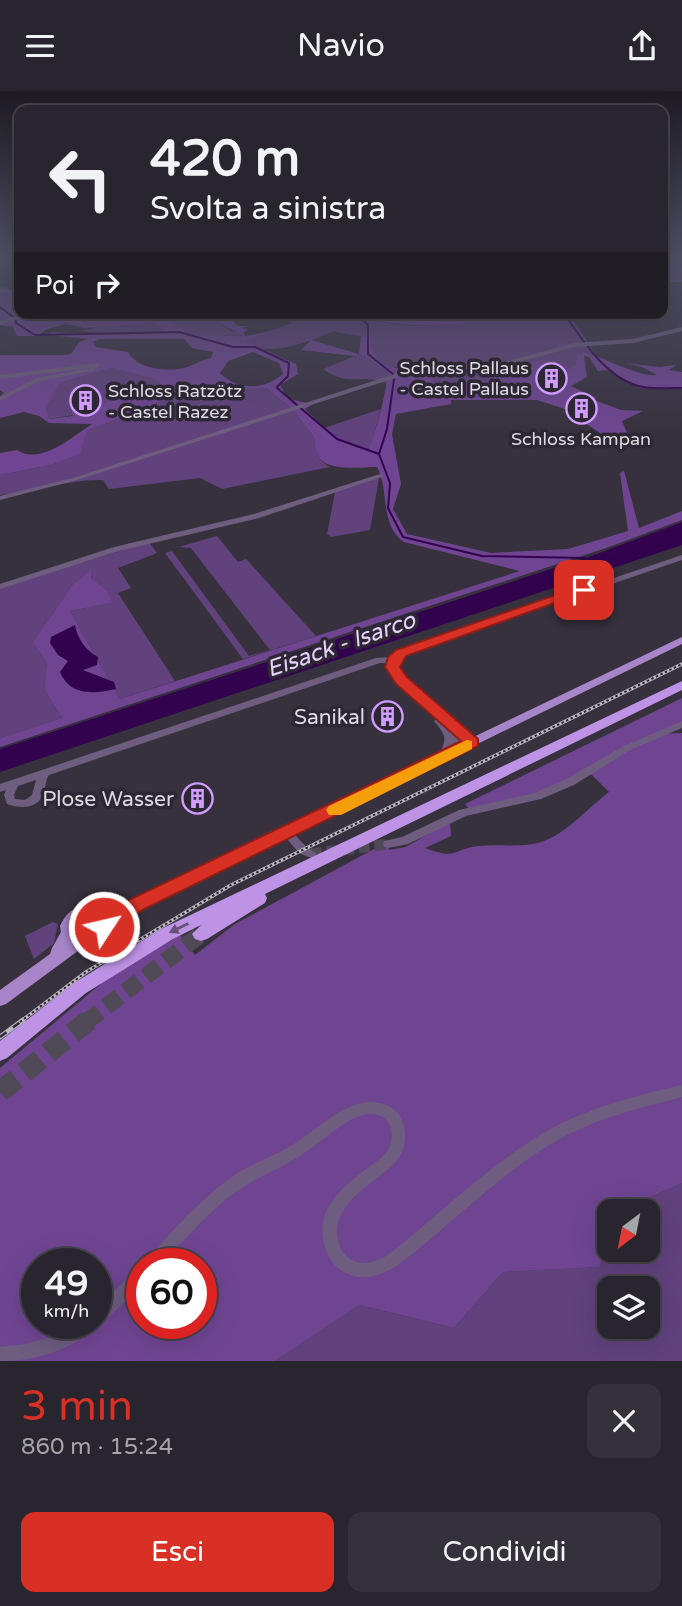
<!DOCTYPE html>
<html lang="it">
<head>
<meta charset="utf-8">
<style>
  body { margin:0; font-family:"Varela Round",sans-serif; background:#35313a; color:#f1f3f6; height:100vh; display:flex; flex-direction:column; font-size:26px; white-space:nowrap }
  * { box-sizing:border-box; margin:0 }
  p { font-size:23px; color:#a5a5aa }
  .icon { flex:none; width:38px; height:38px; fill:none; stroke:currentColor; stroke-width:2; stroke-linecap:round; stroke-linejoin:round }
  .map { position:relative; height:1270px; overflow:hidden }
  .drawer { display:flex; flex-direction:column; background:#29252e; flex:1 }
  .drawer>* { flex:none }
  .guide { position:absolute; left:14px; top:14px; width:654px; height:214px; border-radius:14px; box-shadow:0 7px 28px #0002,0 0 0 2px #45424a; background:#29252e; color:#f1f3f6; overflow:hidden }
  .needle { width:46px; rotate:212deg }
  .fabs { position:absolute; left:597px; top:1108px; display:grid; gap:14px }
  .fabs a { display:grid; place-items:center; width:63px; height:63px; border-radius:14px; background:#29252e; box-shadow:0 7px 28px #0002,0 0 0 2px #45424a; font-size:35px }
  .speed { position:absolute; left:21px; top:1157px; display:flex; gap:14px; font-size:35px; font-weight:700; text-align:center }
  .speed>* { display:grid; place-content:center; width:91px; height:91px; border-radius:50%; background:#29252e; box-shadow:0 7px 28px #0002,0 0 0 2px #45424a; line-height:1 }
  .speed small { font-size:18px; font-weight:400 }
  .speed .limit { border:10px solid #d22; background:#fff; color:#111 }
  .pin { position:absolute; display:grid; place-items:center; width:60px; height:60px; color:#fff; margin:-30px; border-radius:14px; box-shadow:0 4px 10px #0006 }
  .me { position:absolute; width:77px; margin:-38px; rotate:55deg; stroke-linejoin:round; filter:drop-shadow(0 0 5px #0008) }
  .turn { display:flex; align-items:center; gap:24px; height:147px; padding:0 21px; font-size:32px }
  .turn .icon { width:91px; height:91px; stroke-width:2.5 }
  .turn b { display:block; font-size:49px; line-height:60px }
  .then { display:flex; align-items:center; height:66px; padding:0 21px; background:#0003; gap:14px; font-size:26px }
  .round { display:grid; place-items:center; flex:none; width:74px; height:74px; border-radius:14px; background:#35313a }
  .headline { display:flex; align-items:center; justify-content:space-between; height:119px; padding:0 21px }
  h1 { font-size:42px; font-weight:600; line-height:52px; color:#d93025 }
  .button { display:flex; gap:14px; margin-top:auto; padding:14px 21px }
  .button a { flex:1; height:80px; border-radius:14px; background:#d93025; color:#fff; font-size:28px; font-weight:600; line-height:80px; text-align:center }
  .button a+a { background:#35313a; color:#f1f3f6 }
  header { display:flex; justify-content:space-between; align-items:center; height:91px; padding:0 21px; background:#29252e; font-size:32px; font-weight:600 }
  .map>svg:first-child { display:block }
  .green { fill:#61427c; fill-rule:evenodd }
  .forest { fill:#6f4592; fill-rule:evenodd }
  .water { fill:#33024f }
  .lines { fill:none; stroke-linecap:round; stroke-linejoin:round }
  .stream { stroke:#33024f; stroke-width:2 }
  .minor-tunnel { stroke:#504a57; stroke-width:11; stroke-dasharray:11 5; stroke-linecap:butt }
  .highway-tunnel-far1 { stroke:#504a57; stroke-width:17; stroke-dasharray:17 8; stroke-linecap:butt }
  .highway-tunnel { stroke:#504a57; stroke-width:21; stroke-dasharray:21 10; stroke-linecap:butt }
  .minor { fill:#6e5d7f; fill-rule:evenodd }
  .major { fill:#a884c9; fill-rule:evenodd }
  .highway { fill:#be93e6; fill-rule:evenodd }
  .rail-far1-casing { stroke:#bbb7c0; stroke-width:3.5 }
  .rail-casing { stroke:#bbb7c0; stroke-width:5 }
  .rail-far1 { stroke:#2d2734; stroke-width:2; stroke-dasharray:2.5; stroke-linecap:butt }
  .rail { stroke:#2d2734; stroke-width:2.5; stroke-dasharray:8; stroke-linecap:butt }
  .oneway { fill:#67527b }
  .route { fill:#d93025; stroke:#8d1f18; stroke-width:2 }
  .slow { fill:#f59e0b }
  .labels { text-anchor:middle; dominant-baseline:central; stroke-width:7; stroke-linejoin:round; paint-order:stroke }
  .far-poi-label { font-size:18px; fill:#dedae2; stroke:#2d2734; text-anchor:end }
  .poi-label { font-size:21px; fill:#dedae2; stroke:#2d2734; text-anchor:end }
  .water-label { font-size:23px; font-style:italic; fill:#e8d2fd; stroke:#2d2734 }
</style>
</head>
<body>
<header><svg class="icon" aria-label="menu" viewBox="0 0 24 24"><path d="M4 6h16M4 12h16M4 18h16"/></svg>Navio<svg class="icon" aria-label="share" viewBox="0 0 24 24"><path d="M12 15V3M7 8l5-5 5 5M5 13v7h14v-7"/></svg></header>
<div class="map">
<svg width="682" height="1270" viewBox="0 0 682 1270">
  <rect width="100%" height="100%" fill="#37313e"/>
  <!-- green -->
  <path class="green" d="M249,222H360C398,250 517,222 560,222L562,226L572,227L596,264L584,261L576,276L566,278L545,268L513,274L499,280L492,288L465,293L433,294C412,267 373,289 371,246C358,245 346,244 334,240C312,249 265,270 244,249L293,232L285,228L246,223Z
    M168,229L215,230L232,240H239L245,245L190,244Z
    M154,232L166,240L124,244L78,240L117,233Z
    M360,263L388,281L387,292C360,282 350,297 323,278Z
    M112,277L153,288L166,296L73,320V324L49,328L46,317L60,292Z
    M266,297L293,319L315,348C314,362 318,369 330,376L222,398L200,387L109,398L103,389C67,388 36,401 0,404V384L51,374L79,363L87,340L163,310L207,300Z
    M381,318L370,358L352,355L324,337Z
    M379,387L370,439L331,446L327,443L335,401Z
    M217,445L238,471L246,468L316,545L243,568L165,462L172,460L249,565L270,559L191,457L179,456Z
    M149,451L157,462L118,477L131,497L118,502L175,590L120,608L70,520L111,512L105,498L68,513L66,525L75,534L57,541L50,532L66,509L92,489L90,480L73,493L33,551L47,572L44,598L62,627L0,647V497Z
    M53,831L58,833L54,852L34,868L25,845Z
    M682,1092V1270H275L359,1214L454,1237L503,1181L600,1176L609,1148V1158H648V1120H619ZM609,1197H648V1236H609Z"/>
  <!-- forest -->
  <path class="forest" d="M663,165H682V191H663Z
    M0,196L9,197L6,201L19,204V222H249L232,229L238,235H247L242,237L248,239L244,241L245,245L272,240L245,250L296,273L298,283L280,294L288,308L313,313L305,318C324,337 343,354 369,358C378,333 385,307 388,281L360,263L355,265L301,259L311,249L359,263L361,245L371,246C373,284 407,274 433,287V294L465,293L492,288L499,280L513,274L545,268L567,278L576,275L577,265L584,261C603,266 641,287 657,284L642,276L624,272L659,276L676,274L669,279L682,281V298L640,297L608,279L598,280L589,266L584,265L587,286L571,295L596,307L594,309L621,319L643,320L622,330L627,342L636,346H603C593,333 577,332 571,320L537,309H451V313L396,323L392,343L401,393L393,418L407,443L491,462L568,458L628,440L620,382L624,380L639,437L682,420V429L606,457L0,656V647L62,627L44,598L47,572L33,551L73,493L91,479V487L107,500L112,512L70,520L120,608L520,480L404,451C379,434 390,399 377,376C353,376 311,384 315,348L293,319L266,297L207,300L163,310L87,340L80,363L51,374L0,384V362L17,359C40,375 73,345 92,333L49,332L39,325L24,321L0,327V305L4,302L0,299V264H67L72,262L79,251L88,248L48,244L50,241L124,244L165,240L154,232L84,237L66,233L47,238L38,245H17L13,236L0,234ZM169,229L215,230L244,245L190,244ZM99,248H184L192,257L213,261L211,267C201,269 194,274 184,277C166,281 137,278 128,261L96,256L93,251ZM253,261L279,272L283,283C263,300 237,299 220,282L228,270ZM112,277L153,288L165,296L72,320L73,325L49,328L46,317L60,292Z
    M360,222H532L533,225C495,230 390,244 360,222Z
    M682,607V633L660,643L682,642V1092L619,1120H609V1148L600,1176L503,1181L454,1237L359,1214L275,1270H0V977L108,887L180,844L195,864L235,833L387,751L389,759L406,756L450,730L451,745L425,757C457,769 451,759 478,755C496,753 515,756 533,753C563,748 586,718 609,701L589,681L537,705L471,720L465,713ZM37,1172H96V1232H37ZM142,1172H201V1232H142Z"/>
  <!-- water -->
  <path class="water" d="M682,431V454L0,681V658L594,464Z
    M75,534C77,547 86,560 98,566L97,574L83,579L114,591L116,598C94,603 70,605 60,581L68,570L58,564L50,552L51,546Z"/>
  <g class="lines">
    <!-- stream -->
    <path class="stream" d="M0,216L15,227L16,232L35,244L179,241L233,256H255L289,272L288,285L277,296
      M356,222L368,234V263L393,283
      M564,222C582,249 608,290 643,296C655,298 670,297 682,297
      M394,288L387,338L379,363L390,392L388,417L403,446L482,465L585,467
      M277,297L337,348L379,363"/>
    <!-- minor-tunnel -->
    <path class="minor-tunnel" d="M311,763L388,753"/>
    <!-- highway-tunnel-far1 -->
    <path class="highway-tunnel-far1" d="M86,931L201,843"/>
    <!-- highway-tunnel -->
    <path class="highway-tunnel" d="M0,1001L89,929"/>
    <!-- minor -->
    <path class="minor" d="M0,197L19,201V203L0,201Z
      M27,222H35L0,234V230Z
      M682,236V240L633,252L574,256L512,273L408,283L77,389L0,409V405L73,387L407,279L512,269L574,252L633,248Z
      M97,272L100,274L93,280L40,290L0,310V306L36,287L90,277L0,288V284Z
      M380,383L384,385L382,386L259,427L119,460L0,498V493L114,456L254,423Z
      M682,464V469L404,564L397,570V576L428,611L477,652L475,654L470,655L468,657C462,659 459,655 455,651L447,668H439L438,666C447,648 447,645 434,630L436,628L422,615L389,578L388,572H380L49,684C45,690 46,695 44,702C38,718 21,718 7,713L4,704L6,699L0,701V693L376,567L391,566L398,560ZM36,689L32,704L25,709L15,708L14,704L18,695Z
      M682,630V637L630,659L574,694L541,708L466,725L408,753L388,757L384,756L383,753L384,750L402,746L459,719L535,702L566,688L624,655Z
      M287,738C296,742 300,751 308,757C311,759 314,760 316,763L315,766L311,767L299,762L282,742L283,739Z
      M682,994V1006C644,1016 605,1025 569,1043C505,1076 455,1131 398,1174C383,1183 366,1191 348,1183C336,1178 329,1168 325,1156C313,1120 342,1097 367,1077C374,1072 382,1067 387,1060C393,1052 394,1038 387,1030C382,1024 375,1022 368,1023C345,1026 320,1053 300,1065C277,1079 252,1088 230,1105C205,1125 184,1150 162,1172H144L147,1167C175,1138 202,1106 236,1083C255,1071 278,1064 297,1051C322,1035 354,1001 386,1014C393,1017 398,1021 401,1028C408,1041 406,1056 398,1068C395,1073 388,1078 383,1082C361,1100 328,1121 339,1153C341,1161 349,1169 357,1171C368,1174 379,1169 388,1164C440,1123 488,1075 545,1041C587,1017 635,1005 682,994Z
      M142,1175V1194C97,1238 68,1270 0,1270V1256L25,1253L48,1247L64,1241L78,1232H96V1217L137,1178Z"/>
    <!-- major -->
    <path class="major" d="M682,546V553L142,817L116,834L103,848L86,854L6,913L0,915V899L50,863L52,857L61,841L60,835C72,811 81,817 104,816C112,816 119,812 127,812ZM82,827L104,828L93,839L75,845L76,842L74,835Z"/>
    <!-- highway -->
    <path class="highway" d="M682,590V599L265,803L267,807L265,812L207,848L201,850L195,848L192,843L201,834L173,848L86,902L7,967L0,970V950L74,892L161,838Z"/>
    <defs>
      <path id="rail-far1" d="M20,931L86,881L231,794L682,573"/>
      <path id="rail" d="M0,946L23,929"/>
    </defs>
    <!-- rail-far1 casing -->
    <use href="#rail-far1" class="rail-far1-casing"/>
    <!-- rail casing -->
    <use href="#rail" class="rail-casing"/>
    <!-- rail-far1 -->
    <use href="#rail-far1" class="rail-far1"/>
    <!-- rail -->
    <use href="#rail" class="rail"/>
  </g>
  <!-- one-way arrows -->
  <defs><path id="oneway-solid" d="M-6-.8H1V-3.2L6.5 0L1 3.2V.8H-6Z" transform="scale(1.75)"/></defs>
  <use class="oneway" href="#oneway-solid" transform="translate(179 837) rotate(154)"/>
  <!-- sky -->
  <linearGradient id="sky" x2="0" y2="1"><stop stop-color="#1e1b22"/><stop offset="0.48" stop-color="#4d4e63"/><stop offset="1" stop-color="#4d4e63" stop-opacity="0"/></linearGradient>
  <rect width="682" height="343" fill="url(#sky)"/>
  <!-- route -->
  <path class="route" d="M579,496L591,499L406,565L400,576L407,586L478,648V655L144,818L111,841H97L95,836L97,830L131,808L461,650L396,593L385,576L388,566L396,559Z"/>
  <!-- slow -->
  <path class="slow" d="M467,649L472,650V658L341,724H329L326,719L329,715Z"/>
  <!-- icons -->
  <defs>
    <symbol id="building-ring" viewBox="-11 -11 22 22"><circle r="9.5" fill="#2d2734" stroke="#d09dfe" stroke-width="1.5"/><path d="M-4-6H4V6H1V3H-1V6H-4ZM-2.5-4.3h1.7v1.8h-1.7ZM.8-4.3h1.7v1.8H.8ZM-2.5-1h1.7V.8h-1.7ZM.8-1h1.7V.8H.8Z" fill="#d09dfe"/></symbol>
  </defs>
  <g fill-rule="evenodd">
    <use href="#building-ring" x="534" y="270" width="35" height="35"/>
    <use href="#building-ring" x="68" y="292" width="35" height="35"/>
    <use href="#building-ring" x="564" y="300" width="35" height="35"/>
    <use href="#building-ring" x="370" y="608" width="35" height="35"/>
    <use href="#building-ring" x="180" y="690" width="35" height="35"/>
  </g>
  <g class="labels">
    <!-- far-poi labels -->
    <g class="far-poi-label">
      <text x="529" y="277">Schloss Pallaus<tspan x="529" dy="21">- Castel Pallaus</tspan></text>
      <text x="108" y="300" text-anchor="start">Schloss Ratzötz<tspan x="108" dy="21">- Castel Razez</tspan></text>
      <text x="581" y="348" text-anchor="middle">Schloss Kampan</text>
    </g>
    <!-- poi labels -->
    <g class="poi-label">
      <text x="365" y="626">Sanikal</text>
      <text x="174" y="708">Plose Wasser</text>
    </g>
    <!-- water labels -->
    <g class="water-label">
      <text transform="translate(341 554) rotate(-19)">Eisack - Isarco</text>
    </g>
  </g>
</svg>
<div class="fabs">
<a><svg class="needle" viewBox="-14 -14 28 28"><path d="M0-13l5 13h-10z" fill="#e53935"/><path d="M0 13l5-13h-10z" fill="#a5a5aa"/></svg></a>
<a><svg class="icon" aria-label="layers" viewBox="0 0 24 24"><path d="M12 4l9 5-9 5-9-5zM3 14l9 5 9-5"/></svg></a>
</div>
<div class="speed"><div>49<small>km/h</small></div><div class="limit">60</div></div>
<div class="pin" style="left:584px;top:499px;background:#d93025"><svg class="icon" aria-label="arrive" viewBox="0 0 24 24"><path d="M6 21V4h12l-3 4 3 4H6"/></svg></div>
<svg class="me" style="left:104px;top:836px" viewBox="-20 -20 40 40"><circle r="17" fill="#d93025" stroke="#fff" stroke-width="3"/><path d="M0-11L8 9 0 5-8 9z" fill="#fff"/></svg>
<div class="guide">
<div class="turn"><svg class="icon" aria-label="left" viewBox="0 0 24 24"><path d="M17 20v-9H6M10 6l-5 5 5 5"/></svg><div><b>420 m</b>Svolta a sinistra</div></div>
<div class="then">Poi<svg class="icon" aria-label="right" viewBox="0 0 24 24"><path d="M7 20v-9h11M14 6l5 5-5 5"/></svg></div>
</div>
</div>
<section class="drawer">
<div class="headline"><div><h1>3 min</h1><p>860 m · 15:24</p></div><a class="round"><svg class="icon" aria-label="close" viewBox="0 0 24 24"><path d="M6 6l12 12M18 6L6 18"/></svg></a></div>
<div class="button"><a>Esci</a><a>Condividi</a></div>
</section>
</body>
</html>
